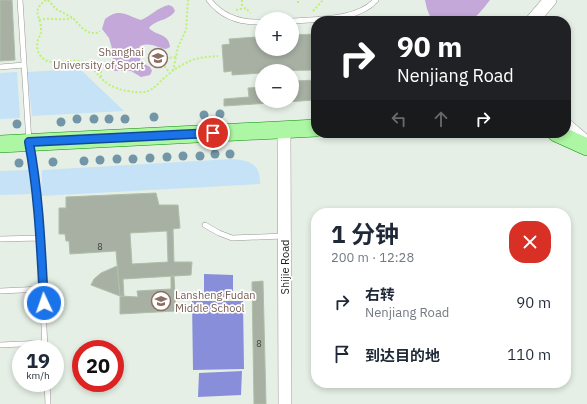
<!DOCTYPE html>
<html lang="zh">
<head>
<meta charset="utf-8">
<style>
  body { margin:0; font-family:"IBM Plex Sans","Noto Sans SC",sans-serif; background:#f6f6f7; color:#1f2937; height:100vh; display:flex; flex-direction:column; font-size:15px; white-space:nowrap }
  * { box-sizing:border-box; margin:0 }
  p { font-size:13px; color:#747a83 }
  .icon { flex:none; width:22px; height:22px; fill:none; stroke:currentColor; stroke-width:2; stroke-linecap:round; stroke-linejoin:round }
  .map { position:relative; flex:1; overflow:hidden }
  .drawer { position:absolute; left:311px; top:208px; width:260px; height:180px; display:flex; flex-direction:column; background:#fff; border-radius:16px; box-shadow:0 2px 6px #0003 }
  .drawer>* { flex:none }
  .hud { position:absolute; left:311px; top:16px; width:260px; height:122px; border-radius:16px; box-shadow:0 2px 6px #0003; background:#202124; color:#fff; overflow:hidden }
  .fabs { position:absolute; left:255px; top:12px; display:grid; gap:8px }
  .fabs a { display:grid; place-items:center; width:44px; height:44px; border-radius:50%; background:#fff; box-shadow:0 2px 6px #0003; font-size:20px }
  .speed { position:absolute; left:12px; top:340px; display:flex; gap:8px; font-size:20px; font-weight:700; text-align:center }
  .speed>* { display:grid; place-content:center; width:52px; height:52px; border-radius:50%; background:#fff; box-shadow:0 2px 6px #0003; line-height:1 }
  .speed small { font-size:10px; font-weight:400 }
  .speed .limit { border:6px solid #d22; background:#fff; color:#111 }
  .pin { position:absolute; display:grid; place-items:center; width:34px; height:34px; color:#fff; margin:-17px; border:2px solid #fff; border-radius:50%; box-shadow:0 1px 4px #0007 }
  .me { position:absolute; width:44px; margin:-22px; rotate:357deg; stroke-linejoin:round; filter:drop-shadow(0 0 3px #0008) }
  .turn { display:flex; align-items:center; gap:14px; height:84px; padding:0 20px; font-size:18px }
  .turn .icon { width:52px; height:52px; stroke-width:2.5 }
  .turn b { display:block; font-size:28px; line-height:34px }
  .lanes { display:flex; align-items:center; height:38px; padding:0 20px; background:#0003; justify-content:center; gap:20px; direction:ltr }
  .lanes .off { opacity:.35 }
  .round { display:grid; place-items:center; flex:none; width:42px; height:42px; border-radius:16px; background:#f6f6f7 }
  .summary { display:flex; align-items:center; justify-content:space-between; height:68px; padding:0 20px }
  h1 { font-size:24px; font-weight:700; line-height:30px }
  ul { padding:0; list-style:none }
  li { display:flex; align-items:center; gap:12px; height:52px; padding:0 20px }
  li div { flex:1 }
  li b { display:block; font-size:15px }
  li em { font-style:normal }
  .map>svg:first-child { display:block }
  .park { fill:#c5e2f6 }
  .pitch { fill:#888ed9 }
  .water { fill:#c3a8d9 }
  .building { fill:#a8b0a4; stroke:#aebfa8; fill-rule:evenodd }
  .lines { fill:none; stroke-linecap:round; stroke-linejoin:round }
  .service-casing { stroke:#989898; stroke-width:6 }
  .tertiary-casing { stroke:#989898; stroke-width:14 }
  .primary-casing { stroke:#0c8f0a; stroke-width:18 }
  .path { stroke:#bdf174; stroke-width:2; stroke-dasharray:2 2; stroke-linecap:butt }
  .service { stroke:#fff; stroke-width:5 }
  .tertiary { stroke:#fff; stroke-width:13 }
  .primary { stroke:#adf6a3; stroke-width:17 }
  .tree { fill:#7296a8 }
  .route-casing { stroke:#114b97; stroke-width:10 }
  .route { stroke:#1a73e8; stroke-width:7 }
  .labels { text-anchor:middle; dominant-baseline:central; stroke-width:3.5; stroke-linejoin:round; paint-order:stroke }
  .number-label { font-size:9px; fill:#404240 }
  .education-label { font-size:11px; fill:#785e54; stroke:#fff; text-anchor:end }
  .street-label { font-size:11px; fill:#1e1e1e; stroke:#fff }
</style>
</head>
<body>
<div class="map">
<svg width="587" height="404" viewBox="0 0 587 404">
  <rect width="100%" height="100%" fill="#e5efe5"/>
  <!-- park -->
  <path class="park" d="M80,69L124,111L32,116L27,72Z
    M17,72L20,118L0,119V73Z
    M233,159C251,161 260,164 260,184L41,196L42,170Z
    M29,170L31,194L0,195V171Z"/>
  <!-- pitch -->
  <path class="pitch" d="M204,274L233,275V297H204Z
    M192,301H243L244,369L193,370Z
    M242,371L241,395L198,397L199,373Z"/>
  <!-- water -->
  <path class="water" d="M425,0H490C485,6 477,18 469,20C463,22 456,18 450,21H432L427,9Z
    M169,5L173,7L175,11C169,21 156,19 149,28C156,36 169,33 170,47L166,49C156,47 150,42 140,46L138,51L141,62L150,67L152,71L150,75L141,77L131,71H114L108,68L107,64L113,59V52L109,38L102,29L105,19C120,7 127,16 141,20C151,16 158,7 169,5Z"/>
  <!-- building -->
  <path class="building" d="M0,0H12L15,60L0,61Z
    M316,34V70L262,71V73L232,75V71L224,72L222,45L230,44L229,39L256,37L257,42H262V49H292V35Z
    M316,80V100L224,106V99L249,97L248,88L262,87V101H292V85H295V81Z
    M156,193L159,205H178L180,228L173,229L174,262H192L191,275L123,279L124,297L120,296L116,251L70,254L69,241H66L65,234H59V208H66V197ZM167,231L168,262L132,264L130,233Z
    M117,266L120,296L91,285L94,279L101,273Z
    M171,276H174L176,311L120,314V296L138,297L137,291L171,289Z
    M263,281L266,404H254L252,282Z"/>
  <g class="lines">
    <defs>
      <path id="service" d="M20,0L29,142L34,167L40,238L45,349
        M209,0C222,17 241,23 262,22
        M292,21C318,19 357,21 376,0
        M0,67L24,65
        M205,225L219,233L232,238L283,236
        M0,239L40,238
        M0,291L43,289
        M0,345L45,343
        M47,383L48,404"/>
      <path id="tertiary" d="M532,21L550,0
        M566,125L587,143
        M284,130L285,404"/>
      <path id="primary" d="M556,133L587,147
        M0,144L316,128"/>
    </defs>
    <!-- service casing -->
    <use href="#service" class="service-casing"/>
    <!-- tertiary casing -->
    <use href="#tertiary" class="tertiary-casing"/>
    <!-- primary casing -->
    <use href="#primary" class="primary-casing"/>
    <!-- path -->
    <path class="path" d="M46,0L40,5L37,11C38,17 41,23 41,29C42,34 39,36 38,40C35,51 41,61 52,62C62,63 73,59 83,62C93,65 96,74 103,80C109,86 120,90 128,91C154,96 153,86 170,73C175,68 182,65 188,62C197,57 208,57 218,56
      M48,0L56,9L73,18L83,29L90,33H97L100,31
      M242,0V8
      M298,3V0
      M236,10L246,8L250,13
      M313,11L323,0
      M39,20C50,17 61,21 72,18
      M150,57L160,59L176,57
      M155,59L162,63L170,73
      M93,68L102,65
      M173,71L178,47L186,30L188,0
      M101,77V67L105,64"/>
    <!-- service -->
    <use href="#service" class="service"/>
    <!-- tertiary -->
    <use href="#tertiary" class="tertiary"/>
    <!-- primary -->
    <use href="#primary" class="primary"/>
  </g>
  <!-- trees -->
  <g class="tree">
    <circle cx="220" cy="114" r="4.5"/>
    <circle cx="204" cy="115" r="4.5"/>
    <circle cx="154" cy="117" r="4.5"/>
    <circle cx="77" cy="119" r="4.5"/>
    <circle cx="94" cy="119" r="4.5"/>
    <circle cx="109" cy="119" r="4.5"/>
    <circle cx="125" cy="119" r="4.5"/>
    <circle cx="61" cy="122" r="4.5"/>
    <circle cx="17" cy="124" r="4.5"/>
    <circle cx="215" cy="154" r="4.5"/>
    <circle cx="230" cy="154" r="4.5"/>
    <circle cx="183" cy="156" r="4.5"/>
    <circle cx="200" cy="156" r="4.5"/>
    <circle cx="167" cy="157" r="4.5"/>
    <circle cx="150" cy="158" r="4.5"/>
    <circle cx="117" cy="159" r="4.5"/>
    <circle cx="133" cy="159" r="4.5"/>
    <circle cx="100" cy="160" r="4.5"/>
    <circle cx="84" cy="161" r="4.5"/>
    <circle cx="53" cy="162" r="4.5"/>
    <circle cx="19" cy="163" r="4.5"/>
  </g>
  <g class="lines">
    <defs>
      <path id="route" d="M44,303C41,249 39,195 29,142L213,133"/>
    </defs>
    <!-- route casing -->
    <use href="#route" class="route-casing"/>
    <!-- route -->
    <use href="#route" class="route"/>
  </g>
  <!-- icons -->
  <defs>
    <symbol id="university-ring" viewBox="-11 -11 22 22"><circle r="9.5" fill="#fff" stroke="#8d6e63" stroke-width="1.5"/><path d="M0-5L7-2L0 1L-7-2ZM-4 1L0 2.5L4 1V4Q0 6-4 4Z" fill="#8d6e63"/></symbol>
    <symbol id="school-ring" viewBox="-11 -11 22 22"><circle r="9.5" fill="#fff" stroke="#8d6e63" stroke-width="1.5"/><path d="M0-5L7-2L0 1L-7-2ZM-4 1L0 2.5L4 1V4Q0 6-4 4Z" fill="#8d6e63"/></symbol>
  </defs>
  <g fill-rule="evenodd">
    <use href="#university-ring" x="147" y="47" width="22" height="22"/>
    <use href="#school-ring" x="150" y="290" width="22" height="22"/>
  </g>
  <g class="labels">
    <!-- number labels -->
    <g class="number-label">
      <text x="100" y="246">8</text>
      <text x="259" y="343">8</text>
    </g>
    <!-- education labels -->
    <g class="education-label">
      <text x="144" y="52">Shanghai<tspan x="144" dy="13">University of Sport</tspan></text>
      <text x="175" y="295" text-anchor="start">Lansheng Fudan<tspan x="175" dy="13">Middle School</tspan></text>
    </g>
    <!-- street labels -->
    <g class="street-label">
      <text transform="translate(285 267) rotate(-90)">Shijie Road</text>
    </g>
  </g>
</svg>
<div class="fabs">
<a>+</a>
<a>−</a>
</div>
<div class="speed"><div>19<small>km/h</small></div><div class="limit">20</div></div>
<div class="pin" style="left:213px;top:133px;background:#d93025"><svg class="icon" aria-label="arrive" viewBox="0 0 24 24"><path d="M6 21V4h12l-3 4 3 4H6"/></svg></div>
<svg class="me" style="left:44px;top:303px" viewBox="-20 -20 40 40"><circle r="17" fill="#1a73e8" stroke="#fff" stroke-width="3"/><path d="M0-11L8 9 0 5-8 9z" fill="#fff"/></svg>
<div class="hud">
<div class="turn"><svg class="icon" aria-label="right" viewBox="0 0 24 24"><path d="M7 20v-9h11M14 6l5 5-5 5"/></svg><div><b>90 m</b>Nenjiang Road</div></div>
<div class="lanes"><svg class="icon off" aria-label="left" viewBox="0 0 24 24"><path d="M17 20v-9H6M10 6l-5 5 5 5"/></svg><svg class="icon off" aria-label="ahead" viewBox="0 0 24 24"><path d="M12 20V5M6 11l6-6 6 6"/></svg><svg class="icon" aria-label="right" viewBox="0 0 24 24"><path d="M7 20v-9h11M14 6l5 5-5 5"/></svg></div>
</div>
<section class="drawer">
<div class="summary"><div><h1>1 分钟</h1><p>200 m · 12:28</p></div><a class="round" style="background:#d93025;color:#fff"><svg class="icon" aria-label="close" viewBox="0 0 24 24"><path d="M6 6l12 12M18 6L6 18"/></svg></a></div>
<ul>
<li><svg class="icon" aria-label="right" viewBox="0 0 24 24"><path d="M7 20v-9h11M14 6l5 5-5 5"/></svg><div><b>右转</b><p>Nenjiang Road</p></div><em>90 m</em></li>
<li><svg class="icon" aria-label="arrive" viewBox="0 0 24 24"><path d="M6 21V4h12l-3 4 3 4H6"/></svg><div><b>到达目的地</b></div><em>110 m</em></li>
</ul>
</section>
</div>
</body>
</html>
